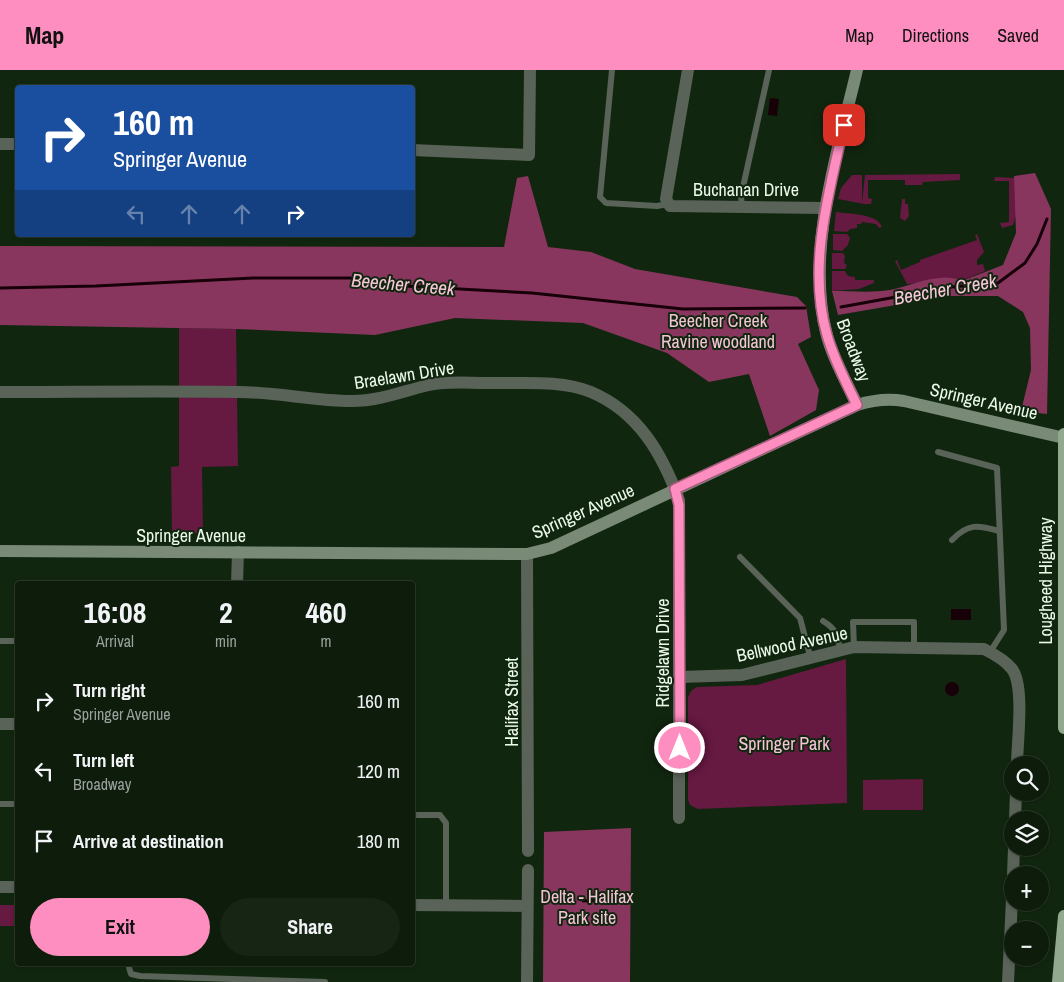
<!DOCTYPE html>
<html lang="en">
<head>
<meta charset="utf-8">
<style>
  body { margin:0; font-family:"Archivo Narrow",sans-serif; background:#162514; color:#f1f3f6; height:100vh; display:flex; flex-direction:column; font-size:19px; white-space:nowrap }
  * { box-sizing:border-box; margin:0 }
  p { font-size:16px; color:#9aa19d }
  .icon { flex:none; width:28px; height:28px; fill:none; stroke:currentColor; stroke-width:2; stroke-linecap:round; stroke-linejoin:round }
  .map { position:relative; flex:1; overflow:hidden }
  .drawer { position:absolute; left:15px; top:511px; width:400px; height:385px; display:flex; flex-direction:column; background:#0d1c0b; border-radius:5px; box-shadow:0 1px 4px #0004,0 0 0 1px #2d3a2c }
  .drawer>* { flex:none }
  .hud { position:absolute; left:15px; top:15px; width:400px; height:152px; border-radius:5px; box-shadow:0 1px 4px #0004,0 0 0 1px #2d3a2c; background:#1a4fa0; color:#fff; overflow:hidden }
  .tools { position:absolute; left:1004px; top:686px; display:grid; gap:10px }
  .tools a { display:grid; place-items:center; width:45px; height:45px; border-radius:50%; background:#0d1c0b; box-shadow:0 1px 4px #0004,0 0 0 1px #2d3a2c; font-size:25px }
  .pin { position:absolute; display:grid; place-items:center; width:42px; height:42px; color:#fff; margin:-21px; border-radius:10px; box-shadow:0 2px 8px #0006 }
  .me { position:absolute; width:55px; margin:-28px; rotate:0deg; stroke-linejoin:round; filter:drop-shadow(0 0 4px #0008) }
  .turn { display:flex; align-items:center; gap:18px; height:105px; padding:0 15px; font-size:22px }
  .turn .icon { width:65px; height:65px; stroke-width:2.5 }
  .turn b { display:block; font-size:35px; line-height:42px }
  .lanes { display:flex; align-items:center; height:48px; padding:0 15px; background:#0003; justify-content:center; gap:25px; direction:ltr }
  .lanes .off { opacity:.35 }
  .eta { display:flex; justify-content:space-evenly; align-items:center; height:85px; text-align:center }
  .eta b { font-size:30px; font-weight:700; line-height:35px }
  .cta { display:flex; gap:10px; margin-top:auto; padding:10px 15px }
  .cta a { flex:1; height:58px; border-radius:30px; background:#fd8ebf; color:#111; font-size:20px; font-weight:700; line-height:58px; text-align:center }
  .cta a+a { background:#162514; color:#f1f3f6 }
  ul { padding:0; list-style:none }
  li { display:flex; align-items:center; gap:15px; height:70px; padding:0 15px }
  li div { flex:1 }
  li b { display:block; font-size:19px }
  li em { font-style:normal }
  header { display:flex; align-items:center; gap:30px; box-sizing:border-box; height:70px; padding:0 25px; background:#fd8ebf; color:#111 }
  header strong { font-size:24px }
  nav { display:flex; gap:28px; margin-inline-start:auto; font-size:18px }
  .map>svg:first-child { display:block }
  .green { fill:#661941 }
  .forest { fill:#88365e }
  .water { fill:#180008 }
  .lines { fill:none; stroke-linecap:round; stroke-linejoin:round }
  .stream { stroke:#180008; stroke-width:3 }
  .lane { stroke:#596358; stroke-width:6 }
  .street { stroke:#596358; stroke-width:12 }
  .secondary { stroke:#798a77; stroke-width:12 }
  .primary { stroke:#92a88f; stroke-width:12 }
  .route-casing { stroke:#a45c7c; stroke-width:12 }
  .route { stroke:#fd8ebf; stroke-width:9 }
  .labels { text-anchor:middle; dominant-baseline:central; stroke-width:4; stroke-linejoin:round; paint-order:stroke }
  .street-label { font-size:18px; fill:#ecfaea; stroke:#11260f }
  .park-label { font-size:18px; fill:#f5c4d7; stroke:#11260f }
  .water-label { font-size:19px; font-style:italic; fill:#f8c7da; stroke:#11260f }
</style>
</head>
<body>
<header>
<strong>Map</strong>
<nav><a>Map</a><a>Directions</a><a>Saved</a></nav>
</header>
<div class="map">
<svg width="1064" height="912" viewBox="0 0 1064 912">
  <rect width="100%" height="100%" fill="#11260f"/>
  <!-- green -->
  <path class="green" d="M960,104V110L923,112L922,115H905V110H868V128L872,129L871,134H864L838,129L841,118L852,105H862V133L865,105Z
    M995,107L1015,108L1020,133L1013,155L1002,158L1000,153L1009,152V111H994Z
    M902,129H905V134H908L909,146L905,151L900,148Z
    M836,142C848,144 877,143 882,157L879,158L876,154L862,152L861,154H857V158L850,159L847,162L834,161Z
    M833,164H847L850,168L848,175L842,181L833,180Z
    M977,164L984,182L977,190V195L983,194L985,201L961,211L907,214L895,191L897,190L901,200L920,192V190L977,170L975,165Z
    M832,183H843L845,186L844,193L847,195L845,199H832Z
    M832,201H845L848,206L855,207V210H874V213L859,219L832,221Z
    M179,258L236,259L238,396L202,397L203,463H172L171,397L179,396Z
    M846,589L847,733L698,739L690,735L688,730V627L691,621L697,617L757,615Z
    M923,709V740H863V710Z
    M0,835H17V856H0Z"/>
  <!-- forest -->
  <path class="forest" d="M1035,103L1051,139L1047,344L1021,341L1031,300L1030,258L1023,242L998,226H948L838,245L832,221C851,221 872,223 890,220C912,216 940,201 962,211L1003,195L1016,163L1014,106Z
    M528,106L548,177L591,182L635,199L797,227L806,236L811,267L798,274L819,320L816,340L770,366L749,304L709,312L667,283L583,253L455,248L375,265L236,259L0,255V176L504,177L517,108Z
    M631,758L630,912H543L544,762Z"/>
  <!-- water -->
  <path class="water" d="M770,28L779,29L777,46L768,45Z
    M951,539H971V550H951Z
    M945 619a7 7 0 1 1 14 0a7 7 0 1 1-14 0Z"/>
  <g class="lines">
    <!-- stream -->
    <path class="stream" d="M0,218L96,216L253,208H350L405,216L532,223L683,239L805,238
      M841,237L951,217L998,213L1025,193L1037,174L1047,149
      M583,831L602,830"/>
    <!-- lane -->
    <path class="lane" d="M612,0L600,127L606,133L657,136L668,134
      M742,137L741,126L769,0
      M938,382L997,398L1004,560L990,582
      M952,470C968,453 978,455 999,461
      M740,487L800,548L810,586
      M823,551C836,559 838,565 840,581
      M0,571H18
      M854,577L853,552H914V577
      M0,734H18
      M412,745H440L446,753V836
      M128,894L131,904L140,906L325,912"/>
    <!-- street -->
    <path class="street" d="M688,0L666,129L670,136L825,138
      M0,74H18
      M412,80L529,85L530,0
      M0,322C79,322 159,321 239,322C276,322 314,331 352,331C380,331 403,321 429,315C448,311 467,313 486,313C519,314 560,309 591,322C638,342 662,383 679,430V748
      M527,484L528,781
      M237,514L238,482
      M680,607L742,605L854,577L984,579C994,584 1005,590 1012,599C1025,616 1017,673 1017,695
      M0,654H18
      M1015,750L1016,722
      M1013,805L1014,778
      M0,817H18
      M412,835L527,836
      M527,912L528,800
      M1008,912L1012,829"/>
    <!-- secondary -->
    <path class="secondary" d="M857,335C846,311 832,287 826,262C806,178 838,81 857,0
      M0,481L527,484L551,478L857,335C873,330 887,328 904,331L1064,368"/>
    <!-- primary -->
    <path class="primary" d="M1064,364V658
      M1058,912L1064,846"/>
  </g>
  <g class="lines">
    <defs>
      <path id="route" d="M680,678L679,435L675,419L857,335C846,312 834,290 827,265C807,196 829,123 844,55"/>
    </defs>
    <!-- route casing -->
    <use href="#route" class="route-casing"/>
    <!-- route -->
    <use href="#route" class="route"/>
  </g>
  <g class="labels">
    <!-- street labels -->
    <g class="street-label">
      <text x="746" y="119">Buchanan Drive</text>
      <text transform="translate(854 280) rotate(69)">Broadway</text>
      <text transform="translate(404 305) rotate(-9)">Braelawn Drive</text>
      <text transform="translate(984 331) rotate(13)">Springer Avenue</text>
      <text transform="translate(583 441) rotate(-24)">Springer Avenue</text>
      <text x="191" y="465">Springer Avenue</text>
      <text transform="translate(1045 511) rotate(-90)">Lougheed Highway</text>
      <text transform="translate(792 574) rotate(-12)">Bellwood Avenue</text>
      <text transform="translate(662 583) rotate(-90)">Ridgelawn Drive</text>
      <text transform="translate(511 632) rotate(-90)">Halifax Street</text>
    </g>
    <!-- park labels -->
    <g class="park-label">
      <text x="718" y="250">Beecher Creek<tspan x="718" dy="21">Ravine woodland</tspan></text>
      <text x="784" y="673">Springer Park</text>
      <text x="587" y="826">Delta - Halifax<tspan x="587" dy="21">Park site</tspan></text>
    </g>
    <!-- water labels -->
    <g class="water-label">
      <text transform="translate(403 214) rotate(5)">Beecher Creek</text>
      <text transform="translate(945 219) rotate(-10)">Beecher Creek</text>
    </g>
  </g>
</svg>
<div class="tools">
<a><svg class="icon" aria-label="search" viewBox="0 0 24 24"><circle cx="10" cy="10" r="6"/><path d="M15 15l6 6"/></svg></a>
<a><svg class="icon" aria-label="layers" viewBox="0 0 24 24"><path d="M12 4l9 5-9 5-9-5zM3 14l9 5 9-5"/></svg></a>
<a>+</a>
<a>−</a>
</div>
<div class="pin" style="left:844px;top:55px;background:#d93025"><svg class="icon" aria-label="arrive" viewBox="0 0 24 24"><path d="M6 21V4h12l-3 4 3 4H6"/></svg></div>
<svg class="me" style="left:680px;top:678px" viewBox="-20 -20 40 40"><circle r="17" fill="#fd8ebf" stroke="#fff" stroke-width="3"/><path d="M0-11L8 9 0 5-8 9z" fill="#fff"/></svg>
<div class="hud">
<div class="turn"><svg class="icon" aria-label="right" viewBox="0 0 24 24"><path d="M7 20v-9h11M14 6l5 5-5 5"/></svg><div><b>160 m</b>Springer Avenue</div></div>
<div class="lanes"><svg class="icon off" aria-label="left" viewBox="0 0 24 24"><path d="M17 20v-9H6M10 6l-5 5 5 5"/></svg><svg class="icon off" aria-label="ahead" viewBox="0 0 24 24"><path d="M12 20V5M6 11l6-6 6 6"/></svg><svg class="icon off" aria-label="ahead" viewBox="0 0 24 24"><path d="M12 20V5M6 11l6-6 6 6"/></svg><svg class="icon" aria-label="right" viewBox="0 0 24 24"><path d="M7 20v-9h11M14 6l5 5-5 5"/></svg></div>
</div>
<section class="drawer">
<div class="eta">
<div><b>16:08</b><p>Arrival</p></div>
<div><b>2</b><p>min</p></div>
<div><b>460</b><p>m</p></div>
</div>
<ul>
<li><svg class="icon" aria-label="right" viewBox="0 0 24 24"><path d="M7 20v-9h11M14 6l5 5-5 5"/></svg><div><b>Turn right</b><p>Springer Avenue</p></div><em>160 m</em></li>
<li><svg class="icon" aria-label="left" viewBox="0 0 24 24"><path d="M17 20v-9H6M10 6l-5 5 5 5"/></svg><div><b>Turn left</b><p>Broadway</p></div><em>120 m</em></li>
<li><svg class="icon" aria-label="arrive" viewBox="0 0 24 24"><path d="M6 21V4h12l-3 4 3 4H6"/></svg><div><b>Arrive at destination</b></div><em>180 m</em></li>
</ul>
<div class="cta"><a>Exit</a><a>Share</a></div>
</section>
</div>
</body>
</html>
